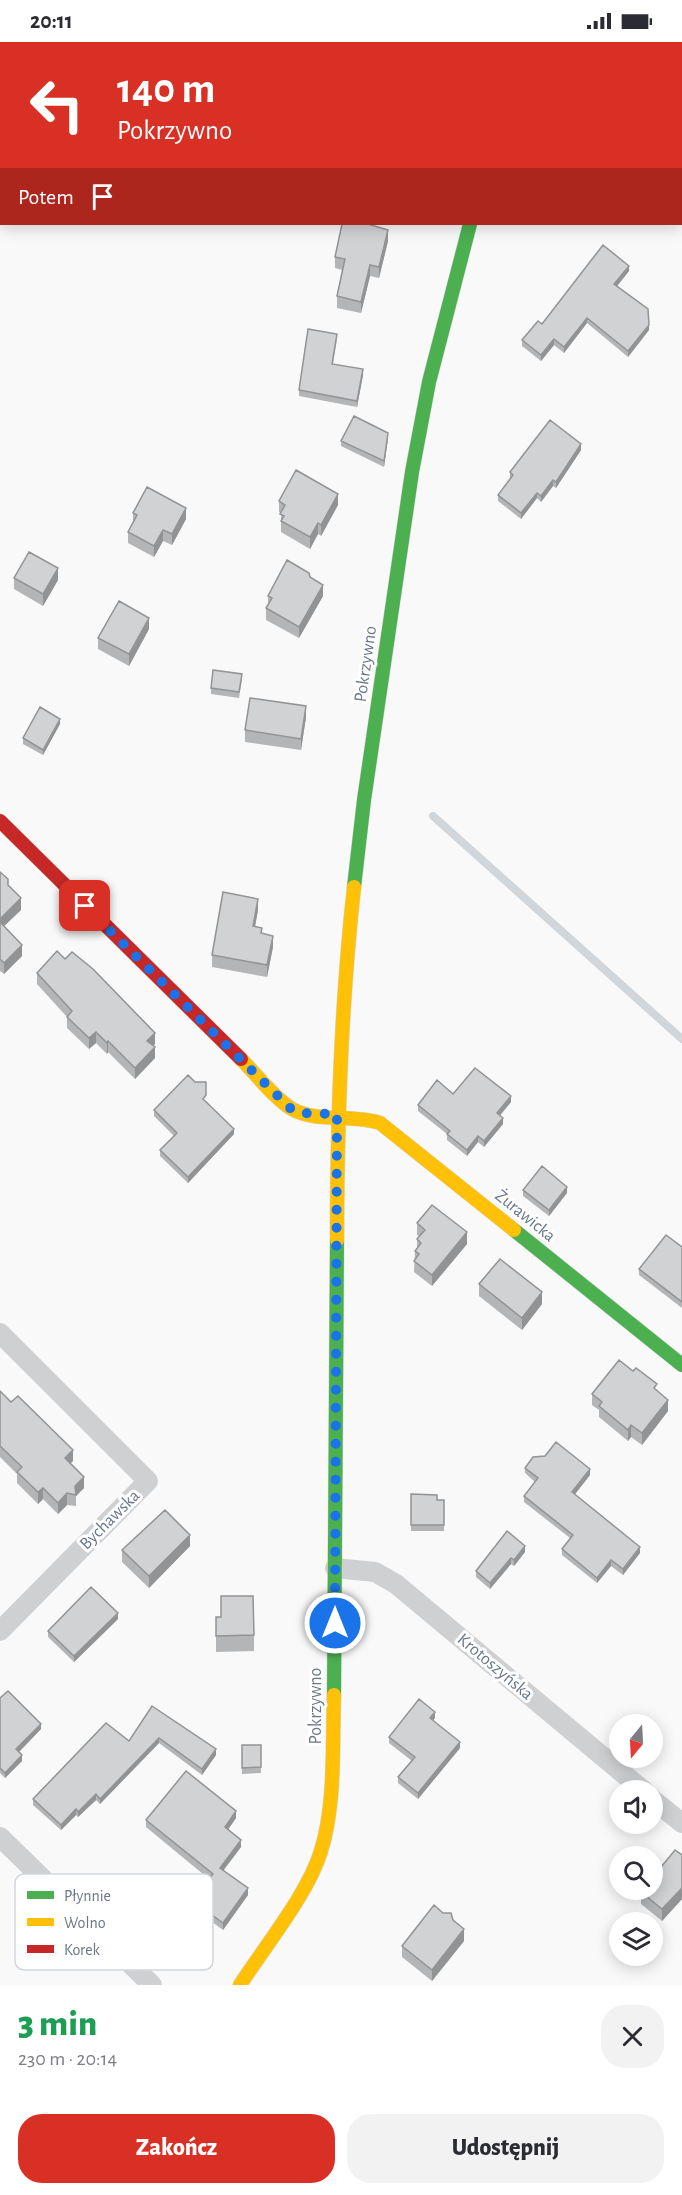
<!DOCTYPE html>
<html lang="pl">
<head>
<meta charset="utf-8">
<style>
  body { margin:0; font-family:"Alegreya Sans",sans-serif; background:#f2f2f3; color:#2b2b33; height:100vh; display:flex; flex-direction:column; font-size:22px; white-space:nowrap }
  * { box-sizing:border-box; margin:0 }
  p { font-size:20px; color:#7c7c81 }
  .icon { flex:none; width:33px; height:33px; fill:none; stroke:currentColor; stroke-width:2; stroke-linecap:round; stroke-linejoin:round }
  .map { position:relative; height:1943px; overflow:hidden }
  .drawer { display:flex; flex-direction:column; background:#fff; flex:1 }
  .drawer>* { flex:none }
  .guide { position:absolute; left:0px; top:0px; width:682px; height:183px; box-shadow:0 3px 15px #0003; background:#d93025; color:#fff; overflow:hidden }
  .needle { width:39px; rotate:198deg }
  .tools { position:absolute; left:609px; top:1672px; display:grid; gap:12px }
  .tools a { display:grid; place-items:center; width:54px; height:54px; border-radius:50%; background:#fff; box-shadow:0 3px 15px #0003; font-size:30px }
  .pin { position:absolute; display:grid; place-items:center; width:51px; height:51px; color:#fff; margin:-26px; border-radius:12px; box-shadow:0 3px 9px #0006 }
  .me { position:absolute; width:66px; margin:-33px; rotate:0deg; stroke-linejoin:round; filter:drop-shadow(0 0 4px #0008) }
  .turn { display:flex; align-items:center; gap:21px; height:126px; padding:0 18px; font-size:27px }
  .turn .icon { width:78px; height:78px; stroke-width:2.5 }
  .turn b { display:block; font-size:42px; line-height:51px }
  .then { display:flex; align-items:center; height:57px; padding:0 18px; background:#0003; gap:12px; font-size:22px }
  .round { display:grid; place-items:center; flex:none; width:63px; height:63px; border-radius:24px; background:#f2f2f3 }
  .summary { display:flex; align-items:center; justify-content:space-between; height:102px; padding:0 18px }
  h1 { font-size:36px; font-weight:800; line-height:45px; color:#1e9e55 }
  .button { display:flex; gap:12px; margin-top:auto; padding:12px 18px }
  .button a { flex:1; height:69px; border-radius:24px; background:#d93025; color:#fff; font-size:24px; font-weight:800; line-height:69px; text-align:center }
  .button a+a { background:#f2f2f3; color:#2b2b33 }
  .status { display:flex; justify-content:space-between; align-items:center; height:42px; padding:0 30px; background:#fff; direction:ltr }
  .status svg { height:16px; fill:currentColor }
  .map>svg:first-child { display:block }
  .lines { fill:none; stroke-linecap:round; stroke-linejoin:round }
  .stream { stroke:#d0d6da; stroke-width:8 }
  .fast-casing { stroke:#d6d7d8; stroke-width:15 }
  .slow-casing { stroke:#d6d7d8; stroke-width:15 }
  .jam-casing { stroke:#d6d7d8; stroke-width:15 }
  .street { stroke:#cfd0d2; stroke-width:20 }
  .fast { stroke:#4caf50; stroke-width:14 }
  .slow { stroke:#ffc107; stroke-width:14 }
  .jam { stroke:#c62828; stroke-width:14 }
  .wall { fill:#b4b5b6 }
  .shaded-wall { fill:#929394 }
  .building { fill:#d1d2d4; stroke:#929394; stroke-width:1.5 }
  .route { stroke:#1a73e8; stroke-width:10; stroke-dasharray:0 18 }
  .labels { text-anchor:middle; dominant-baseline:central; stroke-width:6; stroke-linejoin:round; paint-order:stroke }
  .street-label { font-size:18px; fill:#697788; stroke:#fff }
  .key { fill:#fff; stroke:#d2d6db; stroke-width:1.5 }
  .key-label { font-size:16px; fill:#697788 }
</style>
</head>
<body>
<div class="status"><b>20:11</b><svg viewBox="0 0 49 12"><path d="M0 12V9h3v3zM5 12V6h3v6zM10 12V3h3v9zM15 12V0h3v12zM26 1h20v11H26zM47 4h2v5h-2z"/></svg></div>
<div class="map">
<svg width="682" height="1943" viewBox="0 0 682 1943">
  <rect width="100%" height="100%" fill="#f9f9f9"/>
  <g class="lines">
    <!-- stream -->
    <path class="stream" d="M433,774L682,997"/>
    <defs>
      <path id="fast" d="M517,2L518,0
        M354,845L364,758L412,430L429,340L470,182
        M514,1188L682,1323
        M334,1653L337,1198"/>
      <path id="slow" d="M241,1017C255,1031 275,1057 292,1067C317,1081 352,1072 380,1081L514,1188
        M337,1198C337,1079 341,963 354,845
        M240,1943C265,1904 308,1852 321,1809C336,1760 332,1705 334,1653"/>
      <path id="jam" d="M0,779L241,1017"/>
    </defs>
    <!-- fast casing -->
    <use href="#fast" class="fast-casing"/>
    <!-- slow casing -->
    <use href="#slow" class="slow-casing"/>
    <!-- jam casing -->
    <use href="#jam" class="jam-casing"/>
    <!-- street -->
    <path class="street" d="M654,0L656,2
      M29,2L30,0
      M681,21L682,22
      M0,1291L148,1439L0,1589
      M335,1526L375,1530L396,1542L644,1749
      M652,1757L682,1781
      M0,1795L152,1943"/>
    <!-- fast -->
    <use href="#fast" class="fast"/>
    <!-- slow -->
    <use href="#slow" class="slow"/>
    <!-- jam -->
    <use href="#jam" class="jam"/>
  </g>
  <!-- wall -->
  <path class="wall" d="M90,0H184V2H95Z
    M388,199L379,236L370,234L361,271L337,266V254L342,228L335,226V215Z
    M629,229L617,244L649,288L628,315L587,281L564,311L554,303L541,319L522,304V298L542,282Z
    M337,297L333,322L363,333L357,365L299,354V348Z
    M388,396L384,425L341,404V399Z
    M581,408L556,446L553,444L541,460L537,456L521,477L498,459V453L511,437L510,436V430Z
    M279,459L338,463L321,494L318,492L310,507L281,490V471L279,470Z
    M133,471L186,477L172,503L163,499L154,515L128,501V490L133,480Z
    M310,535L323,554L299,596L266,578V566L268,563V554Z
    M14,536L58,538L43,564L14,547Z
    M149,587L129,624L98,607V596Z
    M242,638L239,656L211,652V646Z
    M306,675L301,708L245,700V688Z
    M60,682L43,713L23,702V696Z
    M0,830L21,868L4,884L22,914L4,932L0,929Z
    M258,868L255,885L273,905L267,935L212,925V913Z
    M37,931L155,1002L153,1004L155,1016L135,1037L108,1010L107,1012L96,1001L89,1007L67,986V975L37,942Z
    M453,1052L511,1060L500,1073L503,1082L484,1105L478,1100L467,1114L447,1098V1092L418,1069V1063Z
    M206,1059L234,1092L188,1141L160,1114V1108L174,1094L154,1074V1068Z
    M523,1148L567,1151L549,1174L523,1154Z
    M417,1181L467,1202L432,1244L414,1230L415,1209L417,1206V1197L419,1194L417,1193Z
    M682,1205V1266L639,1233V1227Z
    M479,1242L542,1262L522,1288L479,1254Z
    M657,1348L668,1369L642,1403L631,1395L628,1399L599,1375V1368L592,1363V1352Z
    M0,1349L73,1419L70,1421L84,1446L76,1454V1464L67,1463L58,1472L43,1457L38,1462L17,1441V1432L0,1415Z
    M525,1426L590,1433L575,1452L640,1511L623,1533L611,1524L597,1541L562,1513V1507L570,1496L524,1460V1454L535,1440L525,1431Z
    M411,1452L437,1458H444V1489H411Z
    M190,1504L149,1546L122,1520V1508Z
    M525,1510L514,1524L511,1522L490,1547L476,1535V1529Z
    M216,1575L254,1593V1609L216,1610Z
    M118,1577L74,1620L48,1595V1589Z
    M0,1656L41,1687L19,1710L22,1719L5,1736L0,1731Z
    M152,1664L216,1713L202,1733L159,1701L100,1762L96,1758L78,1775L76,1773L61,1788L33,1763V1757L129,1699Z
    M435,1676L433,1679L460,1706L418,1757L398,1741V1735L412,1719L389,1701V1695Z
    M242,1703H261V1731L242,1732Z
    M236,1776L228,1787L241,1805L223,1828L248,1853L223,1888L193,1866V1859L209,1837L146,1785V1778Z
    M682,1813V1857L662,1879L641,1862V1850Z
    M453,1878L464,1899L432,1939L402,1915V1904Z"/>
  <!-- shaded-wall -->
  <path class="shaded-wall" d="M388,188V199L379,236V225Z
    M370,223V234L361,271V260Z
    M629,224V229L614,248V242Z
    M587,276V281L564,311V305Z
    M649,283V288L628,315V309Z
    M554,297V303L541,319V313Z
    M363,327V333L357,365V359Z
    M388,391V396L384,425V419Z
    M581,402V408L556,446V440Z
    M553,438V444L541,460V454Z
    M537,451V456L521,477V471Z
    M338,452V463L321,494V483Z
    M186,466V477L172,503V492Z
    M318,481V492L310,507V495Z
    M163,488V499L154,515V504Z
    M58,526V538L43,564V552Z
    M323,543V554L299,596V585Z
    M149,576V587L129,624V612Z
    M306,664V675L301,708V697Z
    M60,677V682L43,713V708Z
    M21,856V868L0,888V877Z
    M258,857V868L253,895V884Z
    M273,894V905L267,935V923Z
    M22,903V914L4,932V921Z
    M96,990V1001L89,1007V996Z
    M155,991V1002L147,1010V999Z
    M108,999V1010L107,1012V1001Z
    M155,1005V1016L135,1037V1026Z
    M511,1054V1060L497,1077V1071Z
    M503,1076V1082L484,1105V1099Z
    M234,1087V1092L188,1141V1135Z
    M478,1094V1100L467,1114V1108Z
    M567,1145V1151L549,1174V1168Z
    M467,1190V1202L432,1244V1233Z
    M542,1250V1262L522,1288V1276Z
    M668,1358V1369L642,1403V1391Z
    M631,1383V1395L628,1399V1388Z
    M73,1408V1419L65,1427V1416Z
    M590,1427V1433L572,1456V1450Z
    M84,1435V1446L76,1454L75,1444Z
    M43,1446V1457L38,1462V1450Z
    M67,1451V1463L58,1472V1461Z
    M190,1493V1504L149,1546V1534Z
    M525,1504V1510L514,1524V1518Z
    M640,1505V1511L623,1533V1527Z
    M511,1516V1522L490,1547V1541Z
    M611,1518V1524L597,1541V1536Z
    M118,1571V1577L74,1620V1614Z
    M435,1670V1676L430,1682V1676Z
    M41,1682V1687L16,1713V1707Z
    M159,1696V1701L100,1762V1757Z
    M460,1700V1706L418,1757V1751Z
    M216,1707V1713L202,1733V1727Z
    M22,1713V1719L5,1736V1731Z
    M96,1752V1758L78,1775V1770Z
    M76,1767V1773L61,1788V1783Z
    M236,1769V1776L225,1792V1785Z
    M241,1798V1805L220,1833V1826Z
    M248,1846V1853L223,1888V1881Z
    M682,1846V1857L662,1879V1867Z
    M464,1887V1899L432,1939V1928Z"/>
  <!-- building -->
  <path class="building" d="M109,0H183L182,2H112Z
    M342,182H368L388,188L379,225L370,223L361,260L337,254L345,217L335,215Z
    M603,203L629,224L614,242L648,267L649,283L628,309L587,276L564,305L554,297L541,313L522,298L538,279L542,282Z
    M308,287L337,292L332,322L363,327L357,359L299,348Z
    M354,374L388,391L384,419L341,399Z
    M550,378L581,402L556,440L553,438L541,454L537,451L521,471L498,453L513,433L510,430Z
    M296,428L338,452L321,483L318,481L310,495L281,479L284,474L280,472L285,463L279,459Z
    M147,445L186,466L172,492L163,488L154,504L128,490L137,473L133,471Z
    M29,510L58,526L43,552L14,536Z
    M287,518L309,531L310,535L323,543L299,585L266,566L272,556L268,554Z
    M119,559L149,576L129,612L98,596Z
    M213,628L242,632L239,650L211,646Z
    M250,656L306,664L301,697L245,688Z
    M40,665L60,677L43,708L23,696Z
    M0,830L8,837V843L21,856L0,877Z
    M223,850L258,857L253,884L262,886L261,891L273,894L267,923L212,913Z
    M0,880L22,903L4,921L0,917Z
    M57,909L65,917L72,910L93,927L155,991L147,999L155,1005L135,1026L108,999L107,1001L96,990L89,996L67,975L72,969L37,931Z
    M475,1026L511,1054L497,1071L503,1076L484,1099L478,1094L467,1108L447,1092L450,1089L418,1063L437,1038L453,1052Z
    M188,1033L195,1040H206V1053L203,1057L234,1087L188,1135L160,1108L177,1091L154,1068Z
    M542,1124L567,1145L549,1168L523,1148Z
    M432,1163L467,1190L432,1233L414,1219L419,1212L415,1209L421,1201L417,1197L425,1188L417,1181Z
    M666,1193L682,1205V1260L639,1227Z
    M500,1217L542,1250L522,1276L479,1242Z
    M619,1318L633,1329L636,1326L657,1342L654,1346L668,1358L642,1391L631,1383L628,1388L599,1364L602,1360L592,1352Z
    M0,1349L11,1360L18,1354L73,1408L65,1416L84,1435L75,1444L76,1453L67,1451L58,1461L43,1446L38,1450L17,1430L22,1425L0,1404Z
    M556,1400L590,1427L572,1450L640,1505L623,1527L611,1518L597,1536L562,1507L573,1493L524,1454L538,1436L525,1426L533,1415L545,1414Z
    M411,1452L437,1453V1458H444V1483H411Z
    M165,1468L190,1493L149,1534L122,1508Z
    M507,1489L525,1504L514,1518L511,1516L490,1541L476,1529Z
    M91,1545L118,1571L74,1614L48,1589Z
    M221,1554H253L254,1593L216,1594V1575H221Z
    M8,1649L41,1682L16,1707L22,1713L5,1731L0,1726V1656Z
    M419,1657L435,1670L430,1676L460,1700L418,1751L398,1735L415,1715L389,1695Z
    M152,1664L216,1707L202,1727L159,1696L100,1757L96,1752L78,1770L76,1767L61,1783L33,1757L106,1681L129,1699Z
    M242,1703H261V1725L242,1726Z
    M186,1729L236,1769L225,1785L241,1798L220,1826L248,1846L223,1881L193,1859L213,1832L146,1778Z
    M675,1808L682,1813V1846L662,1867L641,1850L643,1848H652V1836Z
    M434,1863L443,1871H451L453,1878L464,1887L432,1928L402,1904Z"/>
  <g class="lines">
    <!-- route -->
    <path class="route" d="M85,864L290,1066L298,1071L337,1072L335,1581"/>
  </g>
  <g class="labels">
    <!-- street labels -->
    <g class="street-label">
      <text transform="translate(366 622) rotate(-82)">Pokrzywno</text>
      <text transform="translate(525 1174) rotate(39)">Żurawicka</text>
      <text transform="translate(110 1478) rotate(-45)">Bychawska</text>
      <text transform="translate(495 1625) rotate(40)">Krotoszyńska</text>
      <text transform="translate(316 1664) rotate(-90)">Pokrzywno</text>
    </g>
  </g>
  <!-- legend -->
  <rect x="15" y="1832" width="198" height="96" rx="9" class="key"/>
  <rect x="27" y="1849" width="27" height="8" fill="#4caf50"/>
  <rect x="27" y="1876" width="27" height="8" fill="#ffc107"/>
  <rect x="27" y="1903" width="27" height="8" fill="#c62828"/>
  <g class="key-label">
    <text x="64" y="1859">Płynnie</text>
    <text x="64" y="1886">Wolno</text>
    <text x="64" y="1913">Korek</text>
  </g>
</svg>
<div class="tools">
<a><svg class="needle" viewBox="-14 -14 28 28"><path d="M0-13l5 13h-10z" fill="#e53935"/><path d="M0 13l5-13h-10z" fill="#7c7c81"/></svg></a>
<a><svg class="icon" aria-label="sound" viewBox="0 0 24 24"><path d="M4 9h4l5-4v14l-5-4H4zM17 9q2 3 0 6"/></svg></a>
<a><svg class="icon" aria-label="search" viewBox="0 0 24 24"><circle cx="10" cy="10" r="6"/><path d="M15 15l6 6"/></svg></a>
<a><svg class="icon" aria-label="layers" viewBox="0 0 24 24"><path d="M12 4l9 5-9 5-9-5zM3 14l9 5 9-5"/></svg></a>
</div>
<div class="pin" style="left:85px;top:864px;background:#d93025"><svg class="icon" aria-label="arrive" viewBox="0 0 24 24"><path d="M6 21V4h12l-3 4 3 4H6"/></svg></div>
<svg class="me" style="left:335px;top:1581px" viewBox="-20 -20 40 40"><circle r="17" fill="#1a73e8" stroke="#fff" stroke-width="3"/><path d="M0-11L8 9 0 5-8 9z" fill="#fff"/></svg>
<div class="guide">
<div class="turn"><svg class="icon" aria-label="left" viewBox="0 0 24 24"><path d="M17 20v-9H6M10 6l-5 5 5 5"/></svg><div><b>140 m</b>Pokrzywno</div></div>
<div class="then">Potem<svg class="icon" aria-label="arrive" viewBox="0 0 24 24"><path d="M6 21V4h12l-3 4 3 4H6"/></svg></div>
</div>
</div>
<section class="drawer">
<div class="summary"><div><h1>3 min</h1><p>230 m · 20:14</p></div><a class="round"><svg class="icon" aria-label="close" viewBox="0 0 24 24"><path d="M6 6l12 12M18 6L6 18"/></svg></a></div>
<div class="button"><a>Zakończ</a><a>Udostępnij</a></div>
</section>
</body>
</html>
